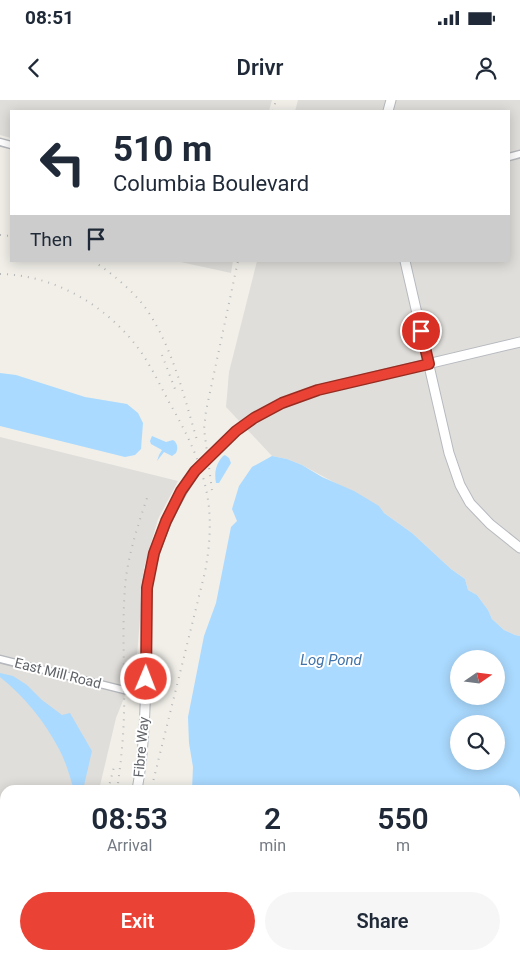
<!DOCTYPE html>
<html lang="en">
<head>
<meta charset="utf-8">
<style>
  body { margin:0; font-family:Roboto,sans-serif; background:#f6f6f7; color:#1f2937; height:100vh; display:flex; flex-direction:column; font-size:19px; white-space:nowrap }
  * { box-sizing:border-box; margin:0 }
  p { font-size:16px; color:#747a83 }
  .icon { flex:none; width:28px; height:28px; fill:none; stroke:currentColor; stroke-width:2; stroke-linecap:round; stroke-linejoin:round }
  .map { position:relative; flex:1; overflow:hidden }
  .sheet { position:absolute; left:0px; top:685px; width:520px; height:175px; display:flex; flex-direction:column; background:#fff; border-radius:15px 15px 0 0; box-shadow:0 2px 12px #0003 }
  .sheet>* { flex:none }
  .top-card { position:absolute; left:10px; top:10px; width:500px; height:152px; border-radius:0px; box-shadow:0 2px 12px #0003; background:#fff; color:#1f2937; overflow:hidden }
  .needle { width:32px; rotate:76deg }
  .controls { position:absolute; left:450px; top:550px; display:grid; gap:10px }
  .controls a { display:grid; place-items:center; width:55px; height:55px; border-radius:50%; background:#fff; box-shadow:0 2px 12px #0003; font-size:25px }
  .pin { position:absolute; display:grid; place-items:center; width:42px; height:42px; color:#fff; margin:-21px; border:2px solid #fff; border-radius:50%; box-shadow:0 1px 5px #0007 }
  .me { position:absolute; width:55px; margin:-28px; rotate:1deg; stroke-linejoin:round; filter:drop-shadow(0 0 4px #0008) }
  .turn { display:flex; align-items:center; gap:18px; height:105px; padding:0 20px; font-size:22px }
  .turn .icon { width:65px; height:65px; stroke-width:2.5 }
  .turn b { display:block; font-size:35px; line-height:42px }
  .then { display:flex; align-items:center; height:48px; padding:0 20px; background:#0003; gap:10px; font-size:19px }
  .eta { display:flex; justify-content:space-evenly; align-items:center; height:85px; text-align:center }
  .eta b { font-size:30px; font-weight:600; line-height:35px }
  .action { display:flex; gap:10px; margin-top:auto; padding:10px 20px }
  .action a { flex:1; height:58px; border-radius:30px; background:#ea4335; color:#fff; font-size:20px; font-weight:600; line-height:58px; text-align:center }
  .action a+a { background:#f6f6f7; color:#1f2937 }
  .status { display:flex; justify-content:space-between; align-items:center; height:35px; padding:0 25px; background:#fff; direction:ltr }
  .status svg { height:14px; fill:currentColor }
  header { display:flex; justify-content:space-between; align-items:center; height:65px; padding:0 20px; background:#fff; font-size:22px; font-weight:600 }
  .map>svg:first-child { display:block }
  .industrial { fill:#e0deda }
  .water { fill:#aadaff; fill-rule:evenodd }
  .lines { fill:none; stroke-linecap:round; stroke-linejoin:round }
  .street-casing { stroke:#b5b8bc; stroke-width:9 }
  .secondary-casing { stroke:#b6babf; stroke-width:11 }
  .street { stroke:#fff; stroke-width:6 }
  .secondary { stroke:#fff; stroke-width:9 }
  .rail { stroke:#b6b7b8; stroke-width:2; stroke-dasharray:1 6; stroke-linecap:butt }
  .street-bridge-casing { stroke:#b5b8bc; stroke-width:9; stroke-linecap:butt }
  .street-bridge { stroke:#fff; stroke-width:6 }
  .route-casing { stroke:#982c22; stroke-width:12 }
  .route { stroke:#ea4335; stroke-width:9 }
  .labels { text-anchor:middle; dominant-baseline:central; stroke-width:4; stroke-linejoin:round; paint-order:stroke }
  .street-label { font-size:14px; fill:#5f6368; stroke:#fff }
  .water-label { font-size:15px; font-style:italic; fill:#4174aa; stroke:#fff }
</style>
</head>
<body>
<div class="status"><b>08:51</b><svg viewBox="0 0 49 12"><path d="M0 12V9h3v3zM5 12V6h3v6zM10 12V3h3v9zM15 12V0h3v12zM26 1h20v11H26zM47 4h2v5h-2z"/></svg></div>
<header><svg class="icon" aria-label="back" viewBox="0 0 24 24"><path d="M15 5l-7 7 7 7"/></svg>Drivr<svg class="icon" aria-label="person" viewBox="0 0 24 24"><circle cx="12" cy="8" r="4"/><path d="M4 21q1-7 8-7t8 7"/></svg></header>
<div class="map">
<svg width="520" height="860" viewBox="0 0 520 860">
  <rect width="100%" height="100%" fill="#f1efe8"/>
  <!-- industrial -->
  <path class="industrial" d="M0,0H272L269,11H11V38L0,35Z
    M298,0H520V536L515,535L504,530L492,519L488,510L477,495L468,490L465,479L451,469L412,433L384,413L378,406L302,365L287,359L272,356L226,307L229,272L257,161H509V11H295Z
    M176,161H233L231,173Z
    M0,337L178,381L158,419L144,468L136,568L116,618L99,690H5V855H58L57,860H0Z
    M103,855H190L193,860H102Z"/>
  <!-- water -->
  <path class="water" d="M0,273L16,275L85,297L127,304L138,313L143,323L141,349L135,355L125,357L0,326Z
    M152,336L166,342L173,340C178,343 178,349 176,353L172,356L164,352L157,361L159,355L162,350L151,344L150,341Z
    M225,355L229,358L231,363L219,383H216C214,372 216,364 223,356Z
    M272,356L287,359L302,365L322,377L354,391L379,406L384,413L412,433L451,469L465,479L468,490L477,495L488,510L492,519L504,530L515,535L520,536V860H237L239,855H515V690H192L193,667L189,643L188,617L204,536L216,503L231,427L237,421L232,409L239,386L252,367ZM459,559H496V596H459ZM459,624H496V661H459Z
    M0,573L13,576L27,585L42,600L62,615L70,613L92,651L83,690H74C70,677 66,662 59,649C45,622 24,596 0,577Z"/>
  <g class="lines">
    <defs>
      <path id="street" d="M0,42L11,45
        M509,57L520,54
        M0,559L124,590L145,593"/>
      <path id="secondary" d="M388,11L391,0
        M405,161L449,353L460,385L470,403L490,424L520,448
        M318,290L520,242
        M137,690C145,648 146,597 146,554C146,533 145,510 147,489C147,483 149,477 150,471C158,434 174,402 195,371
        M96,860L97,855"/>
    </defs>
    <!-- street casing -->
    <use href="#street" class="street-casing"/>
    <!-- secondary casing -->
    <use href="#secondary" class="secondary-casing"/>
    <!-- street -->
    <use href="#street" class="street"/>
    <!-- secondary -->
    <use href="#secondary" class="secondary"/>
    <!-- rail -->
    <path class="rail" d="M273,11L276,0
      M0,135L11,136
      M93,161C112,173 137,194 149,213C174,252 184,297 197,340
      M0,174C56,175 109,207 141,252C152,268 160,285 169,302C188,335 205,369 209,408C211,429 209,451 205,472L151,690
      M162,255L175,289
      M212,390L204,329L206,311L238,161
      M108,690L115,663
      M117,690C122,656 125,622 124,587C124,551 122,513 126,477C130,449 139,422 148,395
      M181,855L185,860
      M66,860L67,855
      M77,860L78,855"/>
    <defs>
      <path id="street-bridge" d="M195,371C209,358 222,342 237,330C261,311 289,301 318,290"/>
    </defs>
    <!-- street-bridge casing -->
    <use href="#street-bridge" class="street-bridge-casing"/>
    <!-- street-bridge -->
    <use href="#street-bridge" class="street-bridge"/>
  </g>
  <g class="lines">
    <defs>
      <path id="route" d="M146,579L147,488L154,453L166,421L181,391L195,371L236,331L254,318L282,303L318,290L429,264L421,231"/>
    </defs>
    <!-- route casing -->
    <use href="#route" class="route-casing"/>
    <!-- route -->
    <use href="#route" class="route"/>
  </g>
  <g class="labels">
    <!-- street labels -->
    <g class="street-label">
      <text transform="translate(58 573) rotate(14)">East Mill Road</text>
      <text transform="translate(141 647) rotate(-85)">Fibre Way</text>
    </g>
    <!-- water labels -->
    <g class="water-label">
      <text x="331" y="560">Log Pond</text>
    </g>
  </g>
</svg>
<div class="controls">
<a><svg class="needle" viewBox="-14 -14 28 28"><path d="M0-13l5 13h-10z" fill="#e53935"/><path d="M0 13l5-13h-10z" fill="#747a83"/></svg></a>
<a><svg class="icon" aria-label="search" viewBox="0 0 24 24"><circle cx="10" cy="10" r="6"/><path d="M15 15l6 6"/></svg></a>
</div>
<div class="pin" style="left:421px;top:231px;background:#d93025"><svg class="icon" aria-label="arrive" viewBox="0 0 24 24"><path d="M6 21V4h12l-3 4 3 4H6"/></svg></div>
<svg class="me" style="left:146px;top:579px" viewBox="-20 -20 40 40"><circle r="17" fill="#ea4335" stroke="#fff" stroke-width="3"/><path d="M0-11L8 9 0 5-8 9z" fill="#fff"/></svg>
<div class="top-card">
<div class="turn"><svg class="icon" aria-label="left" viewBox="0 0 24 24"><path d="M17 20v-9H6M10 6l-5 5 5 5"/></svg><div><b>510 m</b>Columbia Boulevard</div></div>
<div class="then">Then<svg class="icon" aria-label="arrive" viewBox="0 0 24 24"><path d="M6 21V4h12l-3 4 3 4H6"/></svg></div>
</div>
<section class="sheet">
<div class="eta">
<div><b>08:53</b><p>Arrival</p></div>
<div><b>2</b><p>min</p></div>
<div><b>550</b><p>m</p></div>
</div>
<div class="action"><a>Exit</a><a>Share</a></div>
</section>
</div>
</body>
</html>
